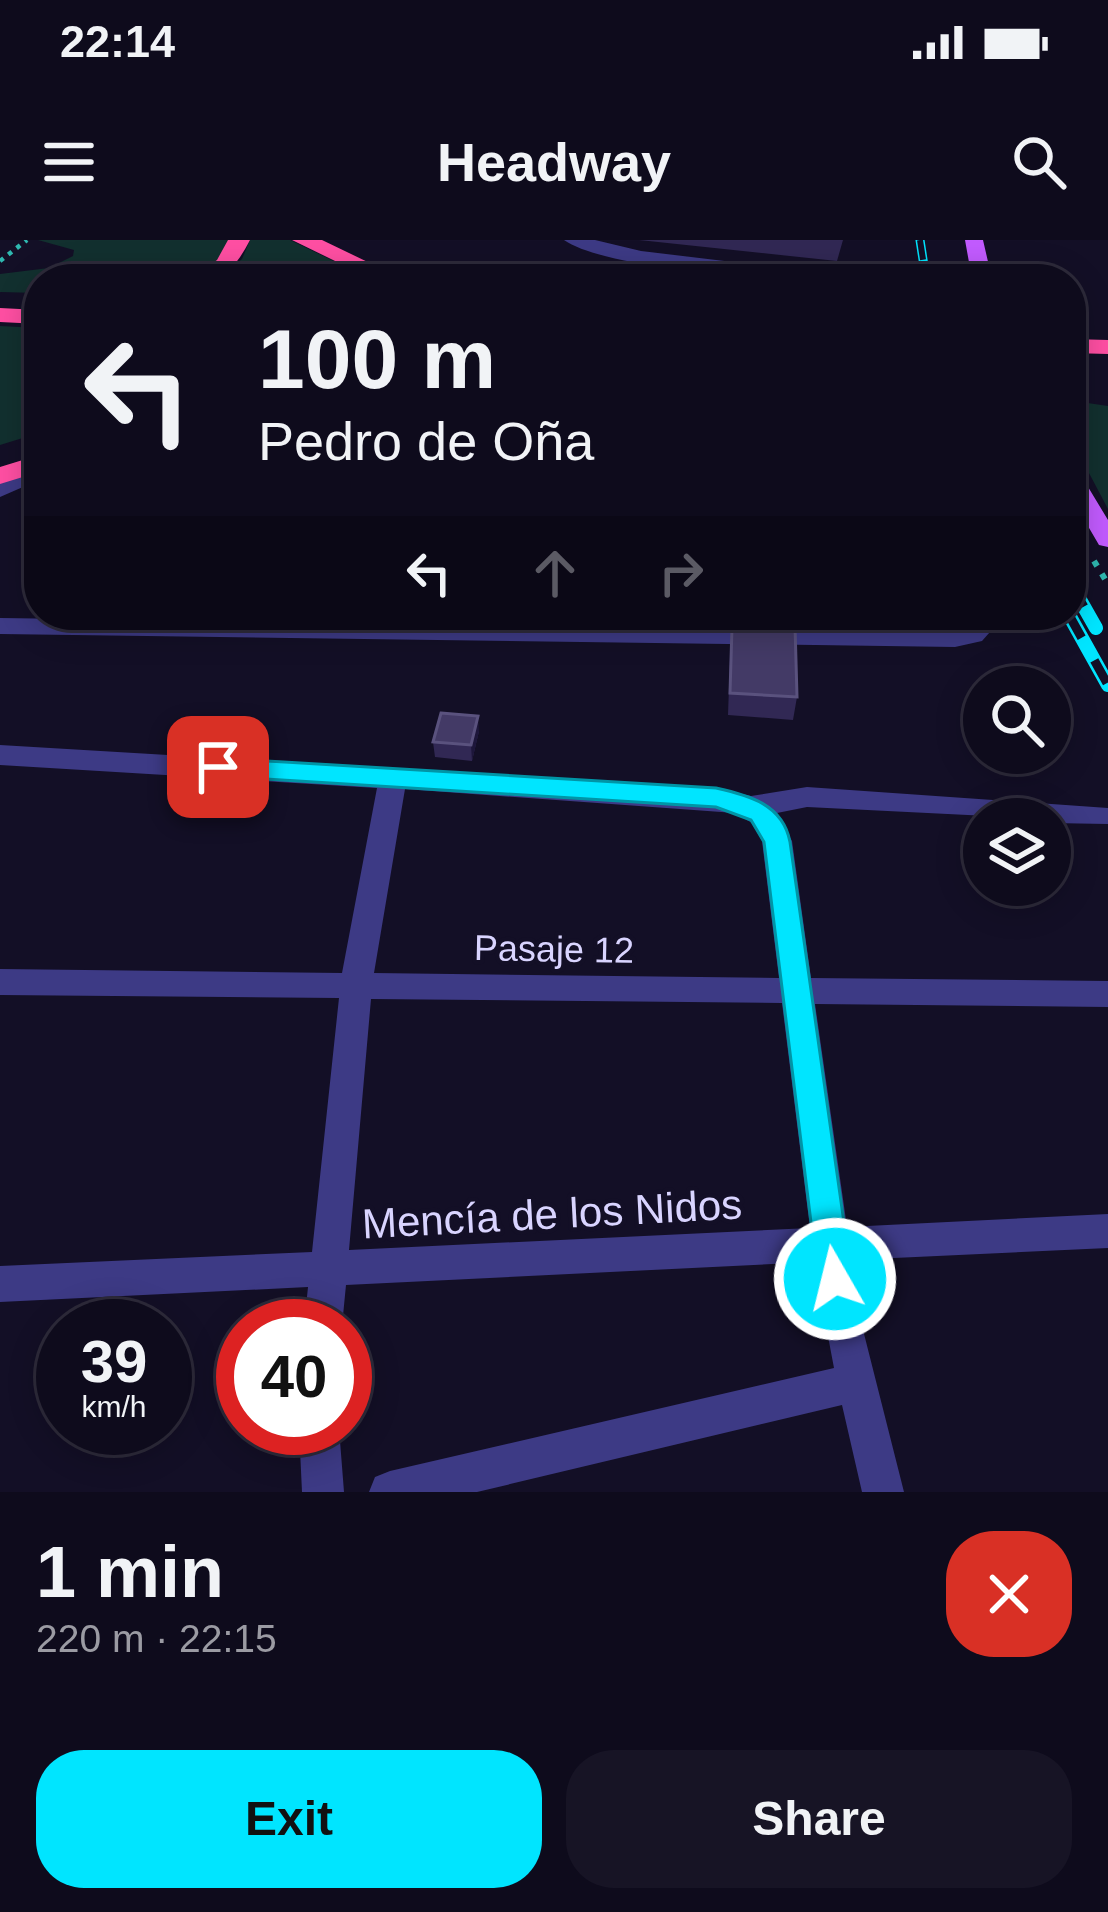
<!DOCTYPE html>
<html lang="en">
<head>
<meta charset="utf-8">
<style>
  body { margin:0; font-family:Arial,sans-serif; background:#171425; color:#f1f3f6; height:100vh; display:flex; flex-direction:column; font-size:45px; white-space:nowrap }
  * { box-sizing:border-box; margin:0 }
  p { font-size:39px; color:#9b9ba3 }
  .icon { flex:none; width:66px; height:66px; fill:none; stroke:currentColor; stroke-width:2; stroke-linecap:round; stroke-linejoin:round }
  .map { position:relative; height:1252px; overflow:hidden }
  .details { display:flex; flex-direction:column; background:#0e0b1c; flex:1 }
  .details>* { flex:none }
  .banner { position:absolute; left:24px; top:24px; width:1062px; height:366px; border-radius:48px; box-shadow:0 6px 30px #0003,0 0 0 3px #2e2b3b; background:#0e0b1c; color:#f1f3f6; overflow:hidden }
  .tools { position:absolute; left:963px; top:426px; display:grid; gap:24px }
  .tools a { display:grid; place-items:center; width:108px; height:108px; border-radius:50%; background:#0e0b1c; box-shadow:0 6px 30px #0003,0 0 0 3px #2e2b3b; font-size:60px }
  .speed { position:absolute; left:36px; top:1059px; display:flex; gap:24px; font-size:60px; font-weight:700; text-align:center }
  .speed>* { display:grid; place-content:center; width:156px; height:156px; border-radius:50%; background:#0e0b1c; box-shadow:0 6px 30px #0003,0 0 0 3px #2e2b3b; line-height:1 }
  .speed small { font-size:30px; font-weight:400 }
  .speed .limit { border:18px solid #d22; background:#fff; color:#111 }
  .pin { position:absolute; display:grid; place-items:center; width:102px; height:102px; color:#fff; margin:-51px; border-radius:24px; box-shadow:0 6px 18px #0006 }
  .me { position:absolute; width:132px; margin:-66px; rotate:352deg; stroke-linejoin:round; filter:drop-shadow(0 0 9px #0008) }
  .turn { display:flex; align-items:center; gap:42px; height:252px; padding:0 36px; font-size:54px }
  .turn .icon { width:156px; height:156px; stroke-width:2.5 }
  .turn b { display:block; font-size:84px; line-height:102px }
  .lanes { display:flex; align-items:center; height:114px; padding:0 36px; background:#0003; justify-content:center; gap:60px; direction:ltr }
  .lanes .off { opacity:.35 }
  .round { display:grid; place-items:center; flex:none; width:126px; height:126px; border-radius:48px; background:#171425 }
  .head { display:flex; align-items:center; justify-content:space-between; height:204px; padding:0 36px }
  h1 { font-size:72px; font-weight:600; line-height:90px }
  .primary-button { display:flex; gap:24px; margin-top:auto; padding:24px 36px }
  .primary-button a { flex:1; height:138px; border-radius:48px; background:#00e5ff; color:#111; font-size:48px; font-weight:600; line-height:138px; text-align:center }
  .primary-button a+a { background:#171425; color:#f1f3f6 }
  .status { display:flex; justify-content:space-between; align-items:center; height:84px; padding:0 60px; background:#0e0b1c; direction:ltr }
  .status svg { height:33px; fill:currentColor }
  header { display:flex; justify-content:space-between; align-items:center; height:156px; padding:0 36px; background:#0e0b1c; font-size:54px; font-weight:600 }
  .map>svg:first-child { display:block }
  .green { fill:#12302f }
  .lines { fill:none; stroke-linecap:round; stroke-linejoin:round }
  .path-far1 { stroke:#2fb8b0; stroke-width:4.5; stroke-dasharray:4.5 6; stroke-linecap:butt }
  .path { stroke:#2fb8b0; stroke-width:6; stroke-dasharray:6 9; stroke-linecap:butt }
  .minor { fill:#3d3a85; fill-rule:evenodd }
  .major { fill:#c25bff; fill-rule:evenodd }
  .highway { fill:#ff4fa3; fill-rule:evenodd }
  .rail-far1-casing { stroke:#00e5ff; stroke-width:9 }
  .rail-casing { stroke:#00e5ff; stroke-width:14 }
  .rail-far1 { stroke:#130f26; stroke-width:6; stroke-dasharray:20; stroke-linecap:butt }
  .rail { stroke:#130f26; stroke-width:9; stroke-dasharray:26; stroke-linecap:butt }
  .wall { fill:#312854 }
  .shaded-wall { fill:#1d163a }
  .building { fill:#433a66; stroke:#5a527e; stroke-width:3 }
  .route { fill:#00e5ff; stroke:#0095a6; stroke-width:3 }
  .labels { text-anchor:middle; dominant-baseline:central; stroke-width:9; stroke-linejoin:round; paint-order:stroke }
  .street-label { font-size:36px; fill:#d9d4ff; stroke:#130f26 }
  .near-street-label { font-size:42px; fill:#d9d4ff; stroke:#130f26 }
</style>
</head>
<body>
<div class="status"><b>22:14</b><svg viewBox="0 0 49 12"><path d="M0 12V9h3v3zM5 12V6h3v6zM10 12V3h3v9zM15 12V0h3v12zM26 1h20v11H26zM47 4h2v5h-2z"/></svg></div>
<header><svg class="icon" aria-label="menu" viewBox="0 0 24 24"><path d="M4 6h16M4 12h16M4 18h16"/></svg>Headway<svg class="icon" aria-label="search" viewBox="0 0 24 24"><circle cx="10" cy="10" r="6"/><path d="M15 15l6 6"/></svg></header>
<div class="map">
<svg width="1108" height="1252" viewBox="0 0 1108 1252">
  <rect width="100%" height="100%" fill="#130f26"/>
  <!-- green -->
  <path class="green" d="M38,0H230C224,20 208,31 190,39H39V53L0,52V34L49,28L73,16L74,10Z
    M250,0H290L371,39H218L242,19Z
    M0,86L39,88V193L0,205Z
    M1074,161L1108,166V269L1071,199Z"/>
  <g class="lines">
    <!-- path-far1 -->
    <path class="path-far1" d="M0,21L27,0"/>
    <!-- path -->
    <path class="path" d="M1094,321L1108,344"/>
    <!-- minor -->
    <path class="minor" d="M564,0H595L641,11L825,33L835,39C778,39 607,30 564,0Z
      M39,224V240L0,257V241Z
      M978,375H1005L982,401L955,407L0,394V378L955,391L964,389Z
      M0,505L716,548L751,556L807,547L1108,568V584L1050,583V579L807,567L777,573L792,601L811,738L1108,741V767L815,764L847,987L1108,974V1008L851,1020L859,1074L904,1252H862L842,1165L477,1252H369L375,1237L390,1231L834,1128L814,1022L346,1045L342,1086H304L308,1047L0,1062V1026L312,1012L339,758L0,755V729L342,733L377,548L0,525ZM405,549L735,573L752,583L762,601L779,738L374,733ZM371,759L782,763L810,988L349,1010Z
      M299,1188H339L344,1252H302Z"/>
    <!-- major -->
    <path class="major" d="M965,0H983L992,39H972Z
      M1071,230L1079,232L1108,280V307L1099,305L1071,257Z"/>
    <!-- highway -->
    <path class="highway" d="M228,0H250C234,30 225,39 190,39L217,20Z
      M292,0H322L403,39H372Z
      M0,68L39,70V84L0,82Z
      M1071,99L1108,100V114L1071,113Z
      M39,215V232L0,244V227Z"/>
    <defs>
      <path id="rail-far1" d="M920,0L926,39"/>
      <path id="rail" d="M1071,344L1096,388
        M1069,375L1108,445"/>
    </defs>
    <!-- rail-far1 casing -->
    <use href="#rail-far1" class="rail-far1-casing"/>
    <!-- rail casing -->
    <use href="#rail" class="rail-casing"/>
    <!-- rail-far1 -->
    <use href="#rail-far1" class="rail-far1"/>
    <!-- rail -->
    <use href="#rail" class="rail"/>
  </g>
  <!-- wall -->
  <path class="wall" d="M639,0H843L837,21Z
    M103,375H971L969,384H935L933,392L795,390L797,457L793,480L728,475L731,390L527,388V380Z
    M479,491L472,521L435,517L433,502Z"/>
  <!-- shaded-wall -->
  <path class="shaded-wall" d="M478,476L479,491L472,521L471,505Z"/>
  <!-- building -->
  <path class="building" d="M795,386L797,457L730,453L732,387Z
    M441,473L478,476L471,505L433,502Z"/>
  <!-- route -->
  <path class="route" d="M218,518L716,548C748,555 783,564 790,602L852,1039L847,1050L835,1055L823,1050L818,1039L764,602L751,580L716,567L218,536L205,527Z"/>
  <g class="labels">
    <!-- street labels -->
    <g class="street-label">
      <text transform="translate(554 709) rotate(1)">Pasaje 12</text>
    </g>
    <!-- near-street labels -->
    <g class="near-street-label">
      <text transform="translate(552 974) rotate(-3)">Mencía de los Nidos</text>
    </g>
  </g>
</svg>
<div class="tools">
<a><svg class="icon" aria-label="search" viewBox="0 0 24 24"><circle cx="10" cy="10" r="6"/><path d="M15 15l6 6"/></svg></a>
<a><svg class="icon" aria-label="layers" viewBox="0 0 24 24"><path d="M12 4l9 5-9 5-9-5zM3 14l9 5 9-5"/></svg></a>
</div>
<div class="speed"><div>39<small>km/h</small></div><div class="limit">40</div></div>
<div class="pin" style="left:218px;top:527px;background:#d93025"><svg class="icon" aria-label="arrive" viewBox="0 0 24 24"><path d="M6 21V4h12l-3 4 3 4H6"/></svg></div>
<svg class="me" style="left:835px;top:1039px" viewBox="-20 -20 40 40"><circle r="17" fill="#00e5ff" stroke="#fff" stroke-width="3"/><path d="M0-11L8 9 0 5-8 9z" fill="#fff"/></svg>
<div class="banner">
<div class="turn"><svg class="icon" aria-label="left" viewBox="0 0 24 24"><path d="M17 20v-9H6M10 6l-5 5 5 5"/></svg><div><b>100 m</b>Pedro de Oña</div></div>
<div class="lanes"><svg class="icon" aria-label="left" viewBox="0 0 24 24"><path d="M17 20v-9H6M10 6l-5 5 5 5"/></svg><svg class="icon off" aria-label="ahead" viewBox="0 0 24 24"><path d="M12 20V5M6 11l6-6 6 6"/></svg><svg class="icon off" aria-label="right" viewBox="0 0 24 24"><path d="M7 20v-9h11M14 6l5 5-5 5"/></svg></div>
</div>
</div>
<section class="details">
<div class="head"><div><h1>1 min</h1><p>220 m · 22:15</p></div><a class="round" style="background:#d93025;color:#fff"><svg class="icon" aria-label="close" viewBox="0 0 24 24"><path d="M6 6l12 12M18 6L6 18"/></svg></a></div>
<div class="primary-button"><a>Exit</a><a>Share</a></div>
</section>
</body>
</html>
